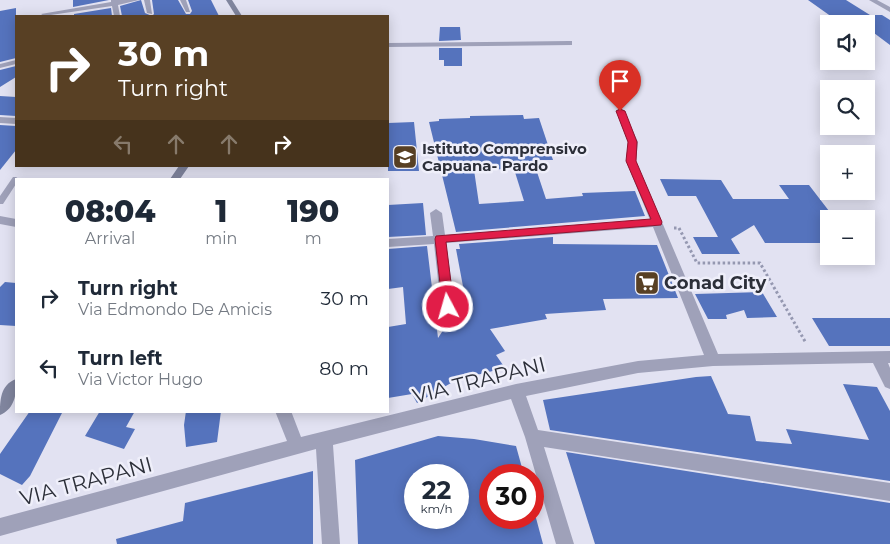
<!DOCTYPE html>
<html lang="en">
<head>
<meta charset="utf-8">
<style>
  body { margin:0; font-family:Montserrat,sans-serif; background:#f6f6f7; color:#1f2937; height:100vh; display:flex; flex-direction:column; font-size:19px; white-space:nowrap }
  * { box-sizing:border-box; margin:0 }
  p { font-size:16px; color:#747a83 }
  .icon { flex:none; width:28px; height:28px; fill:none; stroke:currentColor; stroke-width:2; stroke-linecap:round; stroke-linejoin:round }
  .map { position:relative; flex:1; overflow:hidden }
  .panel { position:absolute; left:15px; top:178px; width:374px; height:235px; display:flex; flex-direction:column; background:#fff; border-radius:0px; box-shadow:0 2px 12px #0003 }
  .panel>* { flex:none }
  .banner { position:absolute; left:15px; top:15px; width:374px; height:152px; border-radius:0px; box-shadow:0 2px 12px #0003; background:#584024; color:#fff; overflow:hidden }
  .controls { position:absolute; left:820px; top:15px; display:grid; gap:10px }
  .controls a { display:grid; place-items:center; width:55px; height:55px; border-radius:0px; background:#fff; box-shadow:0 2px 12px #0003; font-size:25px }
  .speed { position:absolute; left:404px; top:464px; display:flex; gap:10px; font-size:25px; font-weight:700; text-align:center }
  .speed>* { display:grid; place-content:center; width:65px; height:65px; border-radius:50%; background:#fff; box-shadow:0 2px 12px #0003; line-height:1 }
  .speed small { font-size:12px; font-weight:400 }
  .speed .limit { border:8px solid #d22; background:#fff; color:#111 }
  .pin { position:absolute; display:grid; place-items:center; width:42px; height:42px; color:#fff; margin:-51px -21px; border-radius:50% 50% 50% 0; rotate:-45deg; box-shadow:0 0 5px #0007 }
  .pin .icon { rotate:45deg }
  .me { position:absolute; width:55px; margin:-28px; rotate:354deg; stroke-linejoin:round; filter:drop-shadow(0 0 4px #0008) }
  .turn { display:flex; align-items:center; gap:18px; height:105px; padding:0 20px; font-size:22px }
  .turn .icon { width:65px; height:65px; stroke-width:2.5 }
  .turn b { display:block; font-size:35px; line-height:42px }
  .lanes { display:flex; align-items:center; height:48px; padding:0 20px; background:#0003; justify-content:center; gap:25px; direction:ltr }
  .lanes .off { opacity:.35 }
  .eta { display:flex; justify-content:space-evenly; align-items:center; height:85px; text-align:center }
  .eta b { font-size:30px; font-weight:800; line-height:35px }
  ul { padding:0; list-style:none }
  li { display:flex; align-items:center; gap:15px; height:70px; padding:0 20px }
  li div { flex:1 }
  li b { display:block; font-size:19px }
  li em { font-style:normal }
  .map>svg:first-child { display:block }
  .building { fill:#5573bd; fill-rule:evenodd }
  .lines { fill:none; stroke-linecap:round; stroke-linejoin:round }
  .path { stroke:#9598b1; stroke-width:3; stroke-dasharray:2.5 2.5; stroke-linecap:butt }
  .lane { fill:#9fa1b9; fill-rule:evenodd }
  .street { fill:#9fa1b9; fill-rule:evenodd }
  .secondary { fill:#80859e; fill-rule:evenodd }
  .route { fill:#e11d48; stroke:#92132f }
  .labels { text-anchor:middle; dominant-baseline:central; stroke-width:5; stroke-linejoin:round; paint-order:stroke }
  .far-poi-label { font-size:15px; font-weight:bold; fill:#2c2f39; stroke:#efeffa; text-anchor:start }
  .poi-label { font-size:18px; font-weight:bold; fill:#2c2f39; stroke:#efeffa; text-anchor:start }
  .near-street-label { font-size:21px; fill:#2c2f39; stroke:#efeffa }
</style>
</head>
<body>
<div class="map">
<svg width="890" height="544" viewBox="0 0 890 544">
  <rect width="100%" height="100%" fill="#e2e2f2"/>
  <!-- building -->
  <path class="building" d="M73,0H109L73,7Z
    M141,0L145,13L152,16L154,14L152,0H178L186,14H190L192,11L188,0H211L219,16H122L120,6Z
    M808,0H846L870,15H882L890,20V45L874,33L866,34V24L839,22Z
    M16,8V58L0,62V11Z
    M111,8L112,16H74V14Z
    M440,27H460L461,40L439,41Z
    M439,48H462V66H444V60H439Z
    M16,66V77L0,87V70Z
    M0,96L16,97V116L0,115Z
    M523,115L524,119L539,118L553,160H533L546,199L583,196L582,193L635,191L645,216L456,232L429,122L439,121V119L470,118V116ZM514,169L524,201L479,204L474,170Z
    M414,122L419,171H388V123Z
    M0,125L16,126V150L0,170Z
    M660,179L721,180L733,199H789L779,185H809L829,211V243H765L754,225L731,239L740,254H702L693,237H718L696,196H668Z
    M423,203L426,235L388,237V205Z
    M553,237V244L657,245L678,298L603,299L606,310L545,314L547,319L490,329L505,351L496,355L505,368L456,380L417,403L412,394L388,398V327L406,324L403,287L388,289V249L427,246L438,338L465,297L456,249H460L459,244Z
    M5,282L16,283V326L0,325V287Z
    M762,292L777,317L747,318L744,310L726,315L727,319H708L695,294Z
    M812,318H890V346H829Z
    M711,376L728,414L750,416L756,441L792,444L786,429L869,440L843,384L877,387L890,411V481L550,430L543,400L696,377Z
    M30,411H63L30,476L22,485L0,474V454Z
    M100,411H135L126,427L135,429L124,449L85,436Z
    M186,411H221L217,442L186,447L184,425Z
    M438,436L474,439L516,446L524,475H490V518H536L543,544H358L355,460ZM415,475H458V518H415Z
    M566,452L890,503V544H595Z
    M313,471V544H117L116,539L183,521L185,503Z"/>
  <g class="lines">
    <!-- path -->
    <path class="path" d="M674,228H679L697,263H760L806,343"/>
    <!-- lane -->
    <path class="lane" d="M13,177H16L19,179H16V184L3,204H0V196Z"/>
    <!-- street -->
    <path class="street" d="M111,0H139L118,5L120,16H114L112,6L44,16L41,14L111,2Z
      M144,0H150L152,14L147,13Z
      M180,0H186L190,12H186Z
      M869,0H877L890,7V12Z
      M569,41H572V45L388,47V43Z
      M16,60V64L0,68V64Z
      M620,108L624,111L638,142L636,161L718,354L890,351V363H888L890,368V389L885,387L873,363L713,366L638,373L526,396L538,430L890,483V501L544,447L574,544H556L525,437L511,399L333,445L340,544H322L316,449L0,536V518L287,441L275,411H291L301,437L516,384L638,361L704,355L653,227L446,243L455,307L453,311L448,312L443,311L441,307L434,244L388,247V239L433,236L430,213L436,209L442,213L445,235L650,220L626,161L628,142L616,111Z
      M0,117L16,118V124L0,123Z
      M0,216L16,219V227L0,224Z"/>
    <!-- secondary -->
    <path class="secondary" d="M226,0H232L242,16H236Z
      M179,166H189L180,179H170Z
      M16,379C17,393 15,409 0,415C0,401 0,385 16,379Z"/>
  </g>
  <!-- route -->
  <path class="route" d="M620,109L625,111L637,142L636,161L662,222L661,225L446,242L454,307L452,310H443L435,239L436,236L651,219L626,161L628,142L616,111Z"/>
  <!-- icons -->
  <defs>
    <symbol id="school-square" viewBox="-11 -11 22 22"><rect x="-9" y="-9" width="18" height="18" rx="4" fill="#584024" stroke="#efeffa"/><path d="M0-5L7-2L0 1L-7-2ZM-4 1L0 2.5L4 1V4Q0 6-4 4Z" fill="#fff"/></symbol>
    <symbol id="supermarket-square" viewBox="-11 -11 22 22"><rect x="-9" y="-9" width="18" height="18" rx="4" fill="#584024" stroke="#efeffa"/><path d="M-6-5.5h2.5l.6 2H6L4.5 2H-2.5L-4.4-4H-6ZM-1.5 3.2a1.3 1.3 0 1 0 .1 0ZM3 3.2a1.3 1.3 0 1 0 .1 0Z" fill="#fff"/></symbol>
  </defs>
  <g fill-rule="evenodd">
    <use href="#school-square" x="391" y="143" width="28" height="28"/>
    <use href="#supermarket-square" x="633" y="269" width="28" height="28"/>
  </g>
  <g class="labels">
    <!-- far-poi labels -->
    <g class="far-poi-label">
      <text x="422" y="148">Istituto Comprensivo<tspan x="422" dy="17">Capuana- Pardo</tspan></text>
    </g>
    <!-- poi labels -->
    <g class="poi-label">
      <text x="664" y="283">Conad City</text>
    </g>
    <!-- near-street labels -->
    <g class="near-street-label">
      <text transform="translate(479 380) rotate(-14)">VIA TRAPANI</text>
      <text transform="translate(86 481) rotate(-15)">VIA TRAPANI</text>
    </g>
  </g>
</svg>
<div class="controls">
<a><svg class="icon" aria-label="sound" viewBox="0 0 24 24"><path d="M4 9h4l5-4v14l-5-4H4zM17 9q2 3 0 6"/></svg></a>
<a><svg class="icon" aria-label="search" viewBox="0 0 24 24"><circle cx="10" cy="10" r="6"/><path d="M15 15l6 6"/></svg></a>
<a>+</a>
<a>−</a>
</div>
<div class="speed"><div>22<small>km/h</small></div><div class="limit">30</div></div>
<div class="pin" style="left:620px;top:111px;background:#d93025"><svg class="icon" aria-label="arrive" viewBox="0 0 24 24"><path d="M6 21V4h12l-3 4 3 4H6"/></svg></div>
<svg class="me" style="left:448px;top:307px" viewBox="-20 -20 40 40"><circle r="17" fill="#e11d48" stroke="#fff" stroke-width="3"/><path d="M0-11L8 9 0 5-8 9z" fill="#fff"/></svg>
<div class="banner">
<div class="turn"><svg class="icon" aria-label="right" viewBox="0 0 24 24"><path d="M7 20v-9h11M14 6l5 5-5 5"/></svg><div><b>30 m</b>Turn right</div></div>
<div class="lanes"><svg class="icon off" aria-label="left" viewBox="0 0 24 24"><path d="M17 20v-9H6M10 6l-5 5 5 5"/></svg><svg class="icon off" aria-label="ahead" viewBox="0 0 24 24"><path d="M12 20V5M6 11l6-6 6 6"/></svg><svg class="icon off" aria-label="ahead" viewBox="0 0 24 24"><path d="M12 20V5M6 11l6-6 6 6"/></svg><svg class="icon" aria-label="right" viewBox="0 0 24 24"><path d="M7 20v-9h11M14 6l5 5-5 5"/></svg></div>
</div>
<section class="panel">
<div class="eta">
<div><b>08:04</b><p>Arrival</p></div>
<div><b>1</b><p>min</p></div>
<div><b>190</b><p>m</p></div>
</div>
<ul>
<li><svg class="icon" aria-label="right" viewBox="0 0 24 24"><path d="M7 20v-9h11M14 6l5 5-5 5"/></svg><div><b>Turn right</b><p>Via Edmondo De Amicis</p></div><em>30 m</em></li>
<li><svg class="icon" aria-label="left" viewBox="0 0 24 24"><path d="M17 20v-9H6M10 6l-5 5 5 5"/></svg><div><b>Turn left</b><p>Via Victor Hugo</p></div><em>80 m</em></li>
</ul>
</section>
</div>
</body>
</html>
